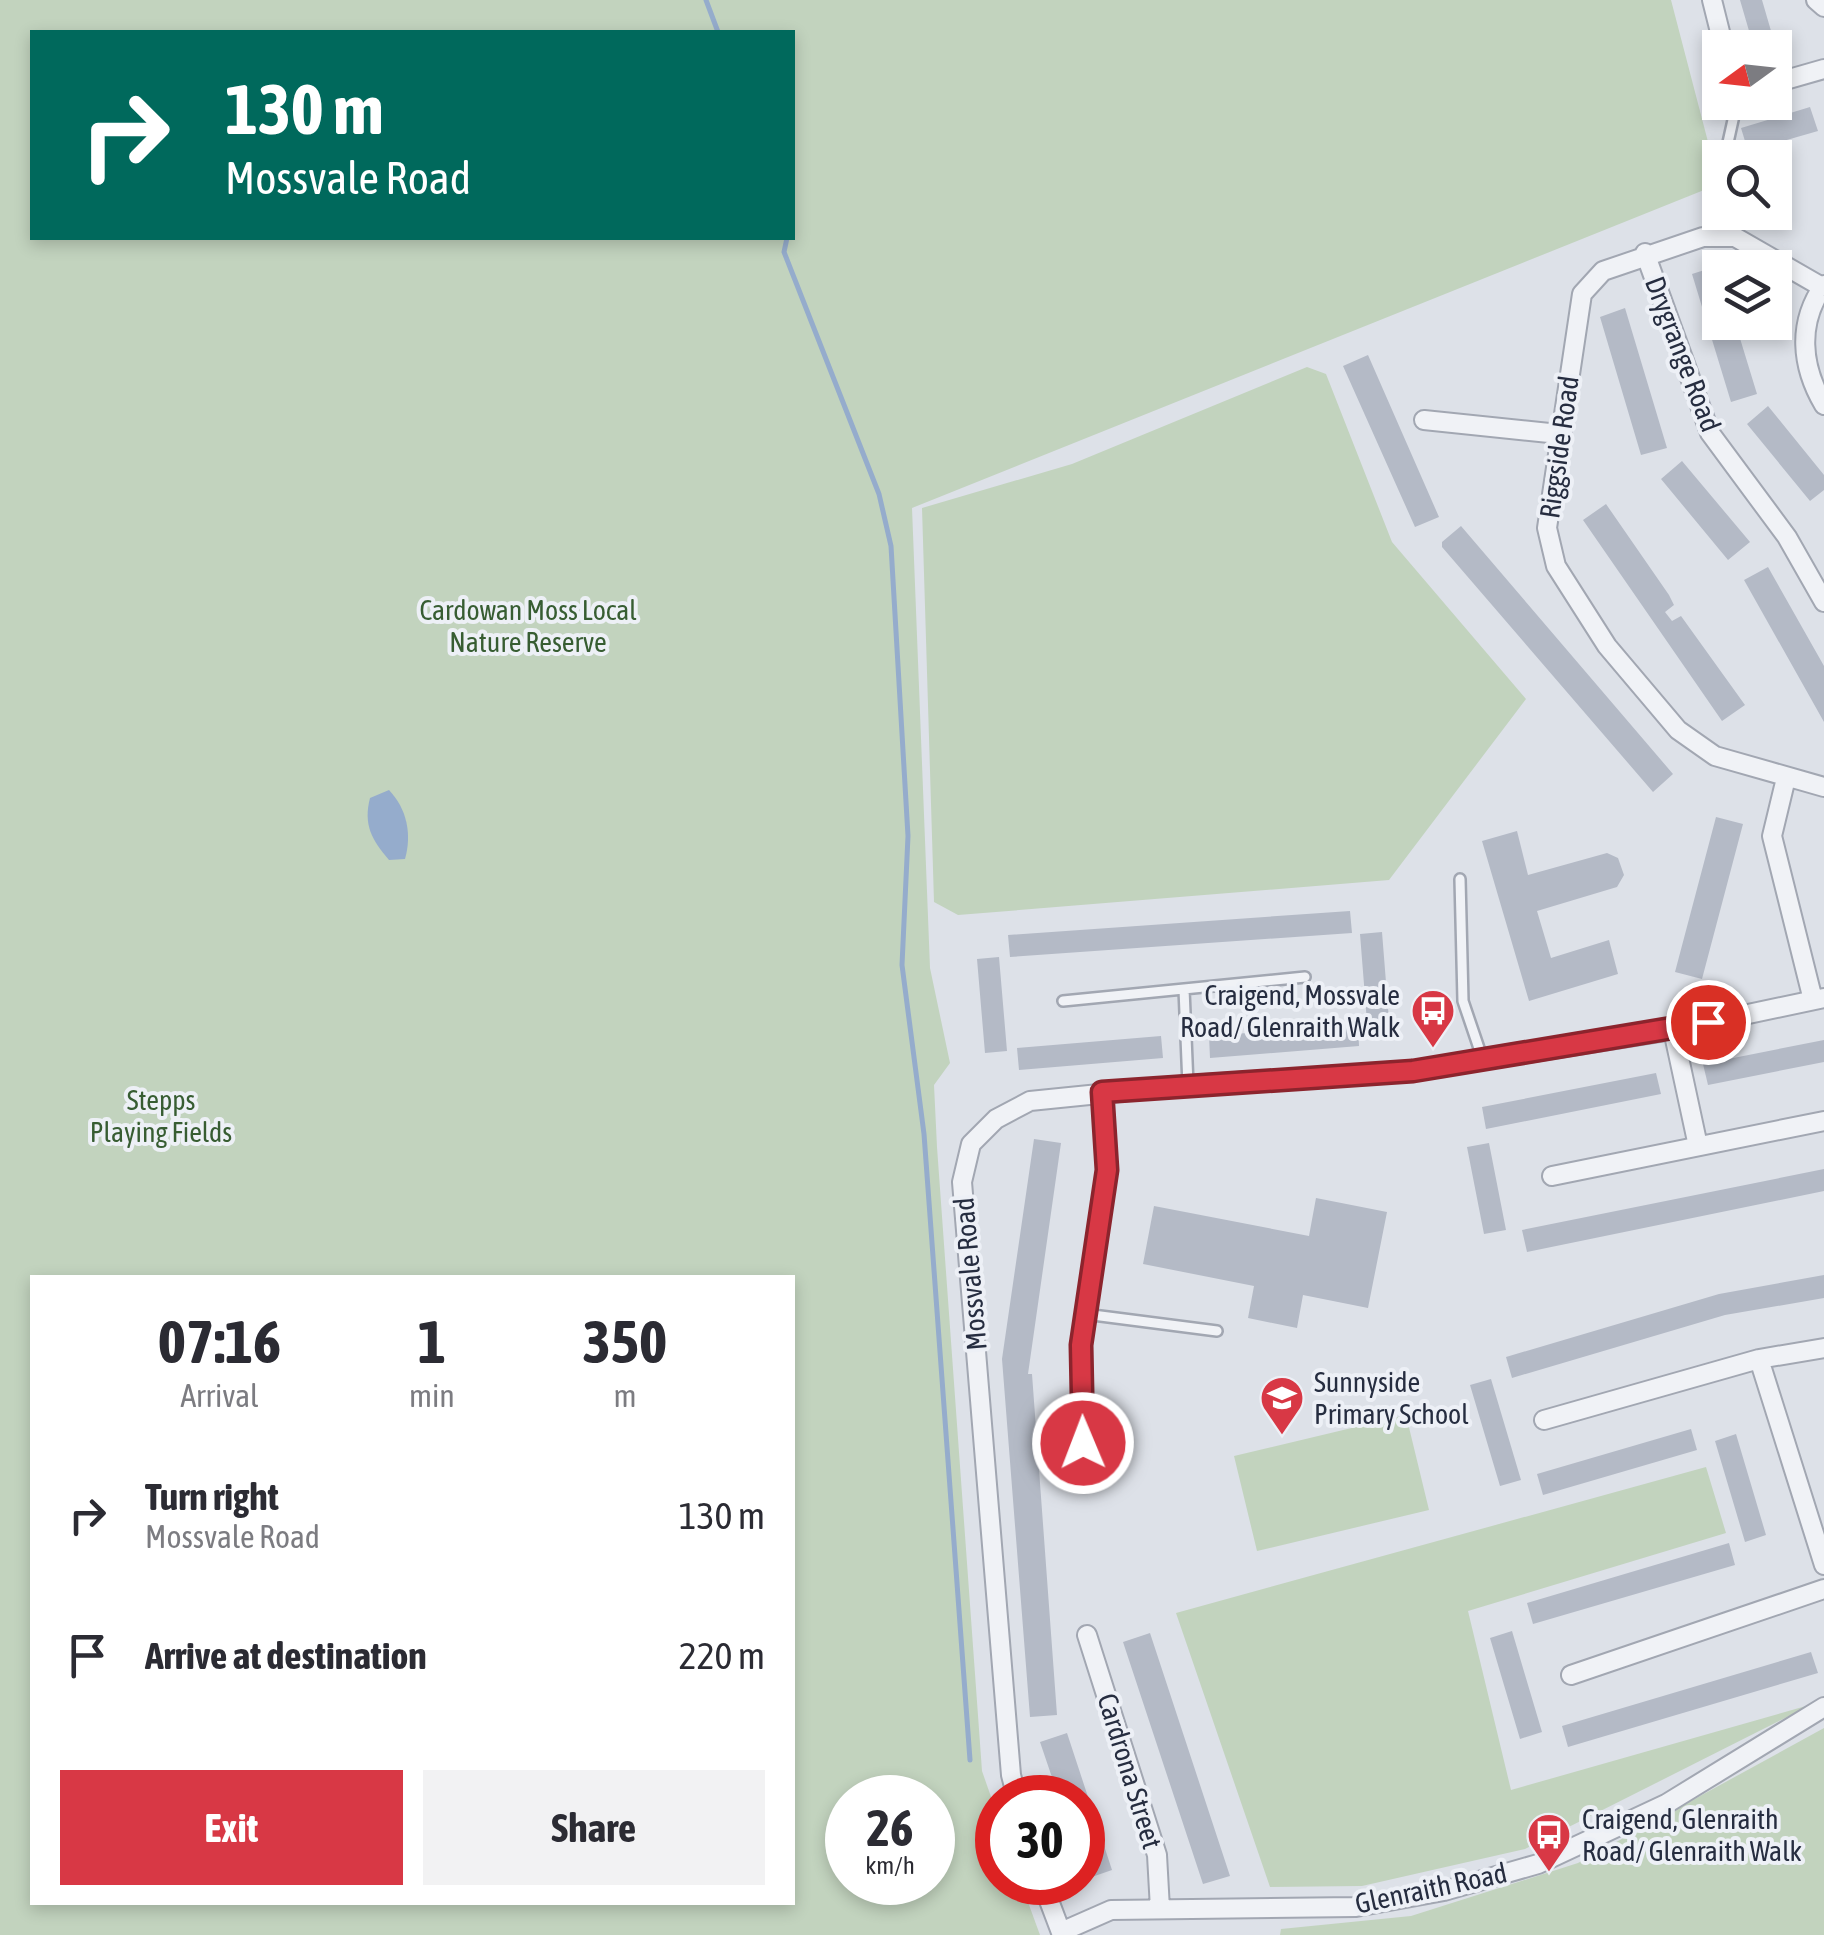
<!DOCTYPE html>
<html lang="en">
<head>
<meta charset="utf-8">
<style>
  body { margin:0; font-family:"Asap Condensed",sans-serif; background:#f2f2f3; color:#2b2b33; height:100vh; display:flex; flex-direction:column; font-size:38px; white-space:nowrap }
  * { box-sizing:border-box; margin:0 }
  p { font-size:32px; color:#7c7c81 }
  .icon { flex:none; width:55px; height:55px; fill:none; stroke:currentColor; stroke-width:2; stroke-linecap:round; stroke-linejoin:round }
  .map { position:relative; flex:1; overflow:hidden }
  .side { position:absolute; left:30px; top:1275px; width:765px; height:630px; display:flex; flex-direction:column; background:#fff; border-radius:0px; box-shadow:0 5px 15px #0003 }
  .side>* { flex:none }
  .banner { position:absolute; left:30px; top:30px; width:765px; height:210px; border-radius:0px; box-shadow:0 5px 15px #0003; background:#00695c; color:#fff; overflow:hidden }
  .needle { width:65px; rotate:255deg }
  .buttons { position:absolute; left:1702px; top:30px; display:grid; gap:20px }
  .buttons a { display:grid; place-items:center; width:90px; height:90px; border-radius:0px; background:#fff; box-shadow:0 5px 15px #0003; font-size:50px }
  .speed { position:absolute; left:825px; top:1775px; display:flex; gap:20px; font-size:50px; font-weight:700; text-align:center }
  .speed>* { display:grid; place-content:center; width:130px; height:130px; border-radius:50%; background:#fff; box-shadow:0 5px 15px #0003; line-height:1 }
  .speed small { font-size:25px; font-weight:400 }
  .speed .limit { border:15px solid #d22; background:#fff; color:#111 }
  .pin { position:absolute; display:grid; place-items:center; width:85px; height:85px; color:#fff; margin:-42px; border:5px solid #fff; border-radius:50%; box-shadow:0 2px 10px #0007 }
  .me { position:absolute; width:110px; margin:-55px; rotate:359deg; stroke-linejoin:round; filter:drop-shadow(0 0 8px #0008) }
  .turn { display:flex; align-items:center; gap:35px; height:210px; padding:0 30px; font-size:45px }
  .turn .icon { width:130px; height:130px; stroke-width:2.5 }
  .turn b { display:block; font-size:70px; line-height:85px }
  .eta { display:flex; justify-content:space-evenly; align-items:center; height:170px; text-align:center }
  .eta b { font-size:60px; font-weight:700; line-height:70px }
  .action { display:flex; gap:20px; margin-top:auto; padding:20px 30px }
  .action a { flex:1; height:115px; border-radius:0px; background:#d83845; color:#fff; font-size:40px; font-weight:700; line-height:115px; text-align:center }
  .action a+a { background:#f2f2f3; color:#2b2b33 }
  ul { padding:0; list-style:none }
  li { display:flex; align-items:center; gap:30px; height:140px; padding:0 30px }
  li div { flex:1 }
  li b { display:block; font-size:38px }
  li em { font-style:normal }
  .map>svg:first-child { display:block }
  .green { fill:#c2d3be; fill-rule:evenodd }
  .water { fill:#95accc }
  .lines { fill:none; stroke-linecap:round; stroke-linejoin:round }
  .stream { stroke:#95accc; stroke-width:5 }
  .building { fill:#b4bac6 }
  .service-casing { stroke:#a2a7b2; stroke-width:14 }
  .minor-casing { stroke:#a2a7b2; stroke-width:22 }
  .service { stroke:#f0f2f6; stroke-width:9 }
  .minor { stroke:#f0f2f6; stroke-width:18 }
  .route-casing { stroke:#8c242d; stroke-width:25 }
  .route { stroke:#d83845; stroke-width:18 }
  .labels { text-anchor:middle; dominant-baseline:central; stroke-width:8; stroke-linejoin:round; paint-order:stroke }
  .street-label { font-size:28px; fill:#262d40; stroke:#edf0f6 }
  .park-label { font-size:28px; fill:#375d32; stroke:#edf0f6 }
  .poi-label { font-size:28px; fill:#262d40; stroke:#edf0f6; text-anchor:start }
</style>
</head>
<body>
<div class="map">
<svg width="1824" height="1935" viewBox="0 0 1824 1935">
  <rect width="100%" height="100%" fill="#dde1e8"/>
  <!-- green -->
  <path class="green" d="M0,0H1671L1719,184L912,508L930,968L950,1063L934,1085L937,1147L982,1771L997,1814L998,1882L1021,1883L1040,1935H0ZM32,32H792V238H32ZM32,1278H792V1902H32ZM848,1798H932V1882H848Z
    M1307,367L1326,374L1392,542L1526,699L1389,880L958,915L934,902L922,508L1072,464Z
    M1406,1415L1429,1510L1257,1551L1234,1456Z
    M1706,1467L1726,1533L1468,1611L1511,1790L1813,1704L1525,1849L1362,1886L1270,1887L1176,1613Z
    M1824,1728V1935H1280L1281,1929L1411,1916L1578,1863Z"/>
  <!-- water -->
  <path class="water" d="M389,790C407,809 412,834 405,859L389,860C372,840 363,825 370,798Z"/>
  <g class="lines">
    <!-- stream -->
    <path class="stream" d="M706,0L718,32
      M787,238L784,252L879,494L891,546L908,836L902,965L924,1134L970,1760"/>
  </g>
  <!-- building -->
  <path class="building" d="M1740,0H1762L1776,48H1754Z
    M1810,107L1818,131L1748,151L1741,128Z
    M1717,266L1720,322H1735L1757,394L1731,402L1692,274Z
    M1625,308L1667,448L1641,455L1600,317Z
    M1368,355L1439,517L1415,527L1343,366Z
    M1768,406L1824,475V490L1810,501L1747,424Z
    M1682,461L1750,542L1728,560L1661,479Z
    M1606,504L1669,595L1674,605L1665,612L1672,621L1681,616L1745,705L1722,721L1583,520Z
    M1461,526L1673,774L1653,792L1442,547V542Z
    M1768,567L1824,666V722L1744,580Z
    M1716,817L1743,824L1702,979L1675,972Z
    M1517,831L1528,875L1607,853L1618,858L1624,875L1617,887L1537,911L1551,958L1609,940L1618,974L1529,1001L1482,841Z
    M1350,911L1352,933L1010,957L1008,935Z
    M1382,932L1389,1020L1367,1022L1360,934Z
    M999,957L1007,1051L985,1053L977,959Z
    M1358,1024L1359,1046L1210,1058L1209,1036Z
    M1161,1036L1163,1058L1019,1070L1017,1048Z
    M1824,1040V1062L1708,1085L1703,1064Z
    M1656,1073L1661,1094L1486,1129L1482,1107Z
    M1034,1139L1061,1143L1028,1374H1032L1057,1715L1030,1717L1002,1359Z
    M1489,1143L1506,1230L1484,1234L1467,1147Z
    M1824,1169V1191L1527,1252L1522,1230Z
    M1316,1198L1387,1212L1368,1308L1303,1295L1297,1328L1248,1318L1254,1286L1143,1264L1154,1206L1309,1236Z
    M1824,1275V1298L1725,1315L1512,1378L1506,1357L1719,1294Z
    M1491,1379L1521,1480L1500,1486L1470,1385Z
    M1691,1429L1697,1450L1543,1495L1537,1474Z
    M1736,1434L1766,1535L1745,1542L1715,1441Z
    M1729,1543L1735,1565L1533,1624L1527,1603Z
    M1512,1631L1542,1732L1520,1739L1490,1638Z
    M1150,1633L1230,1876L1203,1884L1123,1642Z
    M1811,1652L1818,1673L1568,1747L1562,1726Z
    M1067,1733L1112,1870L1086,1879L1082,1798H1059L1040,1742Z"/>
  <g class="lines">
    <defs>
      <path id="service" d="M1725,156L1737,102
        M1460,879L1463,1001L1483,1060
        M1184,989L1188,1085
        M1063,1001L1305,977
        M1085,1314L1217,1331"/>
      <path id="minor" d="M1712,0L1724,48
        M1816,0L1824,7
        M1775,83L1824,69
        M1645,253L1710,433L1787,537L1824,602
        M1824,285C1797,323 1801,366 1824,405
        M1822,287L1735,237H1703L1603,271L1582,294L1547,528L1556,566L1607,646L1678,730L1715,756L1824,787
        M1424,420L1559,434
        M1786,778L1772,836L1813,1000
        M1673,1030L1698,1146
        M1552,1176L1824,1121
        M1759,1359L1824,1565
        M1544,1420L1759,1359L1824,1348
        M1083,1443L1081,1345L1107,1170L1102,1093
        M1087,1635L1157,1855L1160,1909
        M1571,1675L1824,1589
        M1017,1798L1011,1775L962,1182L971,1144L996,1119L1030,1101L1188,1085L1413,1071L1673,1030L1824,998
        M1042,1882L1062,1935
        M1061,1932L1111,1910L1356,1907L1444,1891L1538,1864L1666,1804L1824,1707"/>
    </defs>
    <!-- service casing -->
    <use href="#service" class="service-casing"/>
    <!-- minor casing -->
    <use href="#minor" class="minor-casing"/>
    <!-- service -->
    <use href="#service" class="service"/>
    <!-- minor -->
    <use href="#minor" class="minor"/>
  </g>
  <g class="lines">
    <defs>
      <path id="route" d="M1083,1443L1081,1345L1107,1170L1102,1092L1413,1071L1708,1022"/>
    </defs>
    <!-- route casing -->
    <use href="#route" class="route-casing"/>
    <!-- route -->
    <use href="#route" class="route"/>
  </g>
  <!-- icons -->
  <defs>
    <symbol id="bus-pin" viewBox="-11 -11 22 30"><path d="M0 17L-7.5 6A9.5 9.5 0 1 1 7.5 6Z" fill="#d83845" stroke="#edf0f6"/><path d="M-5-6H5V4H4V6H2V4H-2V6H-4V4H-5ZM-3.5-4V0h7V-4ZM-3.5 1.2v1.5H-2V1.2ZM2 1.2v1.5H3.5V1.2Z" fill="#fff"/></symbol>
    <symbol id="school-pin" viewBox="-11 -11 22 30"><path d="M0 17L-7.5 6A9.5 9.5 0 1 1 7.5 6Z" fill="#d83845" stroke="#edf0f6"/><path d="M0-5L7-2L0 1L-7-2ZM-4 1L0 2.5L4 1V4Q0 6-4 4Z" fill="#fff"/></symbol>
  </defs>
  <g fill-rule="evenodd">
    <use href="#bus-pin" x="1408" y="986" width="50" height="68"/>
    <use href="#school-pin" x="1257" y="1373" width="50" height="68"/>
    <use href="#bus-pin" x="1524" y="1810" width="50" height="68"/>
  </g>
  <g class="labels">
    <!-- street labels -->
    <g class="street-label">
      <text transform="translate(1683 354) rotate(69)">Drygrange Road</text>
      <text transform="translate(1559 447) rotate(-82)">Riggside Road</text>
      <text transform="translate(970 1274) rotate(-95)">Mossvale Road</text>
      <text transform="translate(1130 1771) rotate(73)">Cardrona Street</text>
      <text transform="translate(1431 1888) rotate(-12)">Glenraith Road</text>
    </g>
    <!-- park labels -->
    <g class="park-label">
      <text x="528" y="610">Cardowan Moss Local<tspan x="528" dy="32">Nature Reserve</tspan></text>
      <text x="161" y="1100">Stepps<tspan x="161" dy="32">Playing Fields</tspan></text>
    </g>
    <!-- poi labels -->
    <g class="poi-label">
      <text x="1400" y="995" text-anchor="end">Craigend, Mossvale<tspan x="1400" dy="32">Road/ Glenraith Walk</tspan></text>
      <text x="1314" y="1382">Sunnyside<tspan x="1314" dy="32">Primary School</tspan></text>
      <text x="1582" y="1819">Craigend, Glenraith<tspan x="1582" dy="32">Road/ Glenraith Walk</tspan></text>
    </g>
  </g>
</svg>
<div class="buttons">
<a><svg class="needle" viewBox="-14 -14 28 28"><path d="M0-13l5 13h-10z" fill="#e53935"/><path d="M0 13l5-13h-10z" fill="#7c7c81"/></svg></a>
<a><svg class="icon" aria-label="search" viewBox="0 0 24 24"><circle cx="10" cy="10" r="6"/><path d="M15 15l6 6"/></svg></a>
<a><svg class="icon" aria-label="layers" viewBox="0 0 24 24"><path d="M12 4l9 5-9 5-9-5zM3 14l9 5 9-5"/></svg></a>
</div>
<div class="speed"><div>26<small>km/h</small></div><div class="limit">30</div></div>
<div class="pin" style="left:1708px;top:1022px;background:#d93025"><svg class="icon" aria-label="arrive" viewBox="0 0 24 24"><path d="M6 21V4h12l-3 4 3 4H6"/></svg></div>
<svg class="me" style="left:1083px;top:1443px" viewBox="-20 -20 40 40"><circle r="17" fill="#d83845" stroke="#fff" stroke-width="3"/><path d="M0-11L8 9 0 5-8 9z" fill="#fff"/></svg>
<div class="banner">
<div class="turn"><svg class="icon" aria-label="right" viewBox="0 0 24 24"><path d="M7 20v-9h11M14 6l5 5-5 5"/></svg><div><b>130 m</b>Mossvale Road</div></div>
</div>
<section class="side">
<div class="eta">
<div><b>07:16</b><p>Arrival</p></div>
<div><b>1</b><p>min</p></div>
<div><b>350</b><p>m</p></div>
</div>
<ul>
<li><svg class="icon" aria-label="right" viewBox="0 0 24 24"><path d="M7 20v-9h11M14 6l5 5-5 5"/></svg><div><b>Turn right</b><p>Mossvale Road</p></div><em>130 m</em></li>
<li><svg class="icon" aria-label="arrive" viewBox="0 0 24 24"><path d="M6 21V4h12l-3 4 3 4H6"/></svg><div><b>Arrive at destination</b></div><em>220 m</em></li>
</ul>
<div class="action"><a>Exit</a><a>Share</a></div>
</section>
</div>
</body>
</html>
